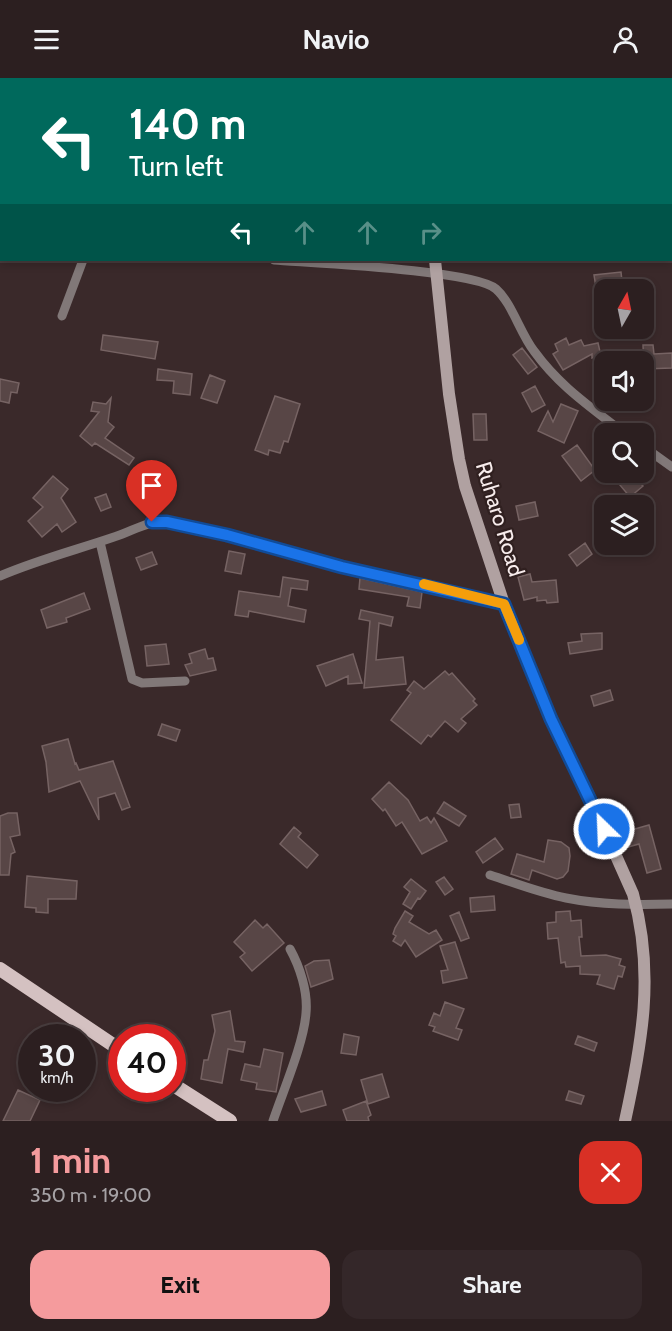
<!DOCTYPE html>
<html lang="en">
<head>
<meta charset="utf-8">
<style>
  body { margin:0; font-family:Cabin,sans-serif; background:#342729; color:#f1f3f6; height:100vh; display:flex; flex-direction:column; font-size:22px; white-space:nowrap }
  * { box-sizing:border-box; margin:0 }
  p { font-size:20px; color:#a6a2a5 }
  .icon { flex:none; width:33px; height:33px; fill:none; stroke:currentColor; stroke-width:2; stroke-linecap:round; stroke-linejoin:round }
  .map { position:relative; height:1043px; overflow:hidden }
  .panel { display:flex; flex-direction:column; background:#2c1f20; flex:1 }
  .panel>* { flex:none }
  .banner { position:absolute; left:0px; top:0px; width:672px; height:183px; box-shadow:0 3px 9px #0003,0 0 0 2px #483d3e; background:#00695c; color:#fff; overflow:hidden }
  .needle { width:39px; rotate:9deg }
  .tools { position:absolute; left:594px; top:201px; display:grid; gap:12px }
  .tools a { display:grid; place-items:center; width:60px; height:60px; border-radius:12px; background:#2c1f20; box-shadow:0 3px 9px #0003,0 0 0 2px #483d3e; font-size:30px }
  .speed { position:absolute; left:18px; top:946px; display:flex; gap:12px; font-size:30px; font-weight:700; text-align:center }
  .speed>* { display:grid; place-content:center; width:78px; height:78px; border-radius:50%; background:#2c1f20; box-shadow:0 3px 9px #0003,0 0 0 2px #483d3e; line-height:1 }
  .speed small { font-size:15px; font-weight:400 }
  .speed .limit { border:9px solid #d22; background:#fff; color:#111 }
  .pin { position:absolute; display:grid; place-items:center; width:51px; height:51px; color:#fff; margin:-62px -26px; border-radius:50% 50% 50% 0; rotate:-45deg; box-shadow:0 0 6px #0007 }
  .pin .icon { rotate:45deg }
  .me { position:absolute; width:66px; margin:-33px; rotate:336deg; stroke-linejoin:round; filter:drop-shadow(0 0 4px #0008) }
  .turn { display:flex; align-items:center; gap:21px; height:126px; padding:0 30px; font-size:27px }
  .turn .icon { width:78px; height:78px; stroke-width:2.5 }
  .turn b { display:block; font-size:42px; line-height:51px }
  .lanes { display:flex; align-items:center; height:57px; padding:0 30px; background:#0003; justify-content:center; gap:30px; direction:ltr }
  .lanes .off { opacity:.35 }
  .round { display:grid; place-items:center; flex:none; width:63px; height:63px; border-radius:18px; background:#342729 }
  .head { display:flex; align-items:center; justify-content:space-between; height:102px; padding:0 30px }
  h1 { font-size:36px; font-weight:800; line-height:45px; color:#f59b9d }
  .primary-button { display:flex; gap:12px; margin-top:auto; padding:12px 30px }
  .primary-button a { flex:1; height:69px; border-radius:18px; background:#f59b9d; color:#111; font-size:24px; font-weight:800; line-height:69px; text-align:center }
  .primary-button a+a { background:#342729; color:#f1f3f6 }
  header { display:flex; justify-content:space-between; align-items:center; height:78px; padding:0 30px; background:#2c1f20; font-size:27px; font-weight:800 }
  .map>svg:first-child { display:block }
  .building { fill:#584646; stroke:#766363; stroke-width:1.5 }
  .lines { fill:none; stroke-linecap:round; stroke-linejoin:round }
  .street { stroke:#817878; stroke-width:9 }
  .secondary { stroke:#b0a1a1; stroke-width:12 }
  .primary { stroke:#d4c1c1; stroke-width:14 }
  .route-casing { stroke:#114b97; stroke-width:15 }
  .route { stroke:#1a73e8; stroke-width:10 }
  .slow { stroke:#f59e0b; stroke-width:10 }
  .labels { text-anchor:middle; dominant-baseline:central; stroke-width:4.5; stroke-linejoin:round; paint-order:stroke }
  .street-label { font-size:22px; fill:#f7ecec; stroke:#302020 }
</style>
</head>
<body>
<header><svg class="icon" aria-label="menu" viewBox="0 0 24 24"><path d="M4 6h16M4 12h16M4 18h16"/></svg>Navio<svg class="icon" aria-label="person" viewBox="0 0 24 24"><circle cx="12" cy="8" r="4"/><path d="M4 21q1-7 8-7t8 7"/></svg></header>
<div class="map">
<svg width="672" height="1043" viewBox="0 0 672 1043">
  <rect width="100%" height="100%" fill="#3a292a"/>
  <!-- building -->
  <path class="building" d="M621,194L623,212H604V229H599L594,197Z
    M103,257L158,264L155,281L101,272Z
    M566,260L569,267L581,262L584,268L598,265L601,278L592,280V276L563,292L553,276L558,273L555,266Z
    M643,267H653L654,276L672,275V290L644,291Z
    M522,270L537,289L528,296L513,277Z
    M158,291L192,296L190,317L173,315L174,303L157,302Z
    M210,297L225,303L217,325L201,320Z
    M0,301L19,305L17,315L11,314L9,325L0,323Z
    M535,308L545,327L532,334L522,315Z
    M275,318L300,326L288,364L284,363L280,375L269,372L268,377L255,372Z
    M111,320L108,344L114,349L105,360L134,380L129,387L95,365L92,368L80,358L99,334L91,333L93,324L106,326Z
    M561,326L578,333L564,365L538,353L548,333L553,344Z
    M473,336H486L487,362H474Z
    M577,367L595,392L581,403L562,378Z
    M139,394L149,399L142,410L133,405Z
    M609,394H638L643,400L639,404L643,408L630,419Z
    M53,398L68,411L61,420L76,444L62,454L57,446L42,459L28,443L43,429L33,420Z
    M106,416L111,429L101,433L95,420Z
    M535,424L538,438L519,442L516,428Z
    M585,465L592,476L577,488L569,477Z
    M229,473L245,476L241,496L225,493Z
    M152,474L157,486L141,492L136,480Z
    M530,496L532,504L556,502L558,524L547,525L546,522L537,523V519L524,522L518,499Z
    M283,499L308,503L307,512L291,510L288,528L306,532L304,544L249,533L248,539L235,537L239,513L280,519Z
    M360,500L422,514L420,530L407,528L409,519L359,511Z
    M84,515L90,531L66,540L67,544L47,550L41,532Z
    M361,532L393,539L391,548L379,545L376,582L403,579L406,606L364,610L370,543L359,541Z
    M602,555V571L570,576L568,565L582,563L581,556Z
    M166,566L169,586L147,588L145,568Z
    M205,571L208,581L213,580L216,592L190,598L185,587L192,585L189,576Z
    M353,576L362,605L348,606V598L326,608L317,588Z
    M445,593L449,597L452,595L475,621L473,623L477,627L461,641L466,645L458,654L445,643L431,659L428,657L421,666L391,642L411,615L407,612L414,603L424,611Z
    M610,612L613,622L594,628L591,618Z
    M162,646L180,652L176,663L158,657Z
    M68,661L75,686L76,685L79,692L113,683L130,729L122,732L115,715L98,720L99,742L80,703L49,714L46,684L42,668Z
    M389,704L408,722L420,743L427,739L431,745L434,740L447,763L422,776L402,744L396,748L385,731L383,733L372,721Z
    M444,724L466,738L459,748L437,735Z
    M519,726L521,739L511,740L509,727Z
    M8,735H17L20,757L10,759L15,774L11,776L9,797H0V738Z
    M649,747L661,791L647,795L639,766L628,769L624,754Z
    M294,749L301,755L298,759L318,777L307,790L280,766Z
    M495,760L503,771L483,785L476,774Z
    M548,762L561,764L569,770L570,778L568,793L563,799L557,801L532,792L529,802L511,796L517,776L544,784Z
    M27,798L77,803L76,821H48V835L36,834V830L25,829Z
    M444,799L453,811L445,817L436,804Z
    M411,801L426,813L420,821L418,820L411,831L403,826L410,814L404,809Z
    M494,818L495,832L471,834L470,820Z
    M405,833L413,838L409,844L429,856L436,852L442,862L416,879L405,862L401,868L393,863L396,858L393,856L395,850Z
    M570,833L571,843L581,842L582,859H579L581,878L606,877L621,881L619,887L625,889L622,899L618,898L614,911L597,906L600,897L580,896V888L566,889L565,884L561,885L558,860L548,861L547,845L556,844V834Z
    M459,834L469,860L461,863L450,838Z
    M255,842L263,850L267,846L284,865L252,893L240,879L245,875L234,864Z
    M455,864L467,900L443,905L441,893L448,892L440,868Z
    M329,882L333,901L311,909L305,888L314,883Z
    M445,924L464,931L456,950L462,952L458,962L433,953L435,949L429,947L434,935L440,938Z
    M230,933L235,963L245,964L243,974L228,971L222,1005L201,1001L204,982H208L215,953L212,937Z
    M344,956L359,959L356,977L341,975Z
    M578,958L597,965L594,973L575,966Z
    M264,971L283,975L276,1014L256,1011L257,1005L241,1002L245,986L260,989Z
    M382,996L389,1019L368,1026L361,1002Z
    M18,1012L40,1022L30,1043H3Z
    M322,1013L326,1027L301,1034L295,1021Z
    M569,1013L584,1018L581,1026L566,1022Z
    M366,1023L371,1037L368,1039L369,1043H347L343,1032Z"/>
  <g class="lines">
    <!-- street -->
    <path class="street" d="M551,0L555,2
      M274,182C311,185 474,192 496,211C512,225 520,255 534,273C560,309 591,329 625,356
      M62,238L83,182
      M644,369L672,389
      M100,464L132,601L142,605L185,603
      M0,498C37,482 76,472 114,459C134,453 145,443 167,444L265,466L342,489L504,526
      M490,797C515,805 540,815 566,820C601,827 636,827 672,826
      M273,1043C283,1013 304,965 306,935C308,914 300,889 290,871"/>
    <!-- secondary -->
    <path class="secondary" d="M420,0V2
      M435,182L449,316L459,381L465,408L504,526L551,641L592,724L633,816C655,895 642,965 625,1043"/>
    <!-- primary -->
    <path class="primary" d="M0,891L122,973
      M172,1006L230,1043"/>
  </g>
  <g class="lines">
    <defs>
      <path id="route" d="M152,444H167L227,457L342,489L504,526L551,641L604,751"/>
    </defs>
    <!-- route casing -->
    <use href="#route" class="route-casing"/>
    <!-- route -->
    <use href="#route" class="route"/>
    <!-- slow -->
    <path class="slow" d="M424,506L504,526L519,562"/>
  </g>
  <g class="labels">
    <!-- street labels -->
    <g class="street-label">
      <text transform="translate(500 441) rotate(73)">Ruharo Road</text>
    </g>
  </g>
</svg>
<div class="tools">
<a><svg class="needle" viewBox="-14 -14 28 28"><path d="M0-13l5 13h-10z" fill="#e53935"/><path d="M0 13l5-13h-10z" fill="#a6a2a5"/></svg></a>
<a><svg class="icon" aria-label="sound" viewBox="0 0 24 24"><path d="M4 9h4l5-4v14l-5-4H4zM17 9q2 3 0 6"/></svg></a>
<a><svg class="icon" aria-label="search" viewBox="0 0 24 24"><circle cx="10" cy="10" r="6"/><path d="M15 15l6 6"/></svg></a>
<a><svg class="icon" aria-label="layers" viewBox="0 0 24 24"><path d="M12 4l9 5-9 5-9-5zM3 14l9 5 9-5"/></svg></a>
</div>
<div class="speed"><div>30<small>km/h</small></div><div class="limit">40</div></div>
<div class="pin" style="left:152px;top:444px;background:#d93025"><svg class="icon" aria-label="arrive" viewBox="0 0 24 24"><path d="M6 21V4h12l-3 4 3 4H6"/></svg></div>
<svg class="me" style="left:604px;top:751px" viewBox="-20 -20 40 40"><circle r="17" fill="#1a73e8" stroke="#fff" stroke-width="3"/><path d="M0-11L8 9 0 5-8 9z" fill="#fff"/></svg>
<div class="banner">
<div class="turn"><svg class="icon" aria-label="left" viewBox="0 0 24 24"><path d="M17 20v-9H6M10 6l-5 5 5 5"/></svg><div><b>140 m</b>Turn left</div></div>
<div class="lanes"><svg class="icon" aria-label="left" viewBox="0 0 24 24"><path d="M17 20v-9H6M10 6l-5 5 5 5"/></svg><svg class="icon off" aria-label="ahead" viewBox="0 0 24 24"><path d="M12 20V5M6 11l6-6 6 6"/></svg><svg class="icon off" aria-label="ahead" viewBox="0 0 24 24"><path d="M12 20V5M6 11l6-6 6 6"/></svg><svg class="icon off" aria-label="right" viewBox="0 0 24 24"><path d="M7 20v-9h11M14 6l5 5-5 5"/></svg></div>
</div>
</div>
<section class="panel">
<div class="head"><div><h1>1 min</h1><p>350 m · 19:00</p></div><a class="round" style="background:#d93025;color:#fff"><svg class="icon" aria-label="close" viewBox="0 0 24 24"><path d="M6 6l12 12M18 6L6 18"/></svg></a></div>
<div class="primary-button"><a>Exit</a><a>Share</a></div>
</section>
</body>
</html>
